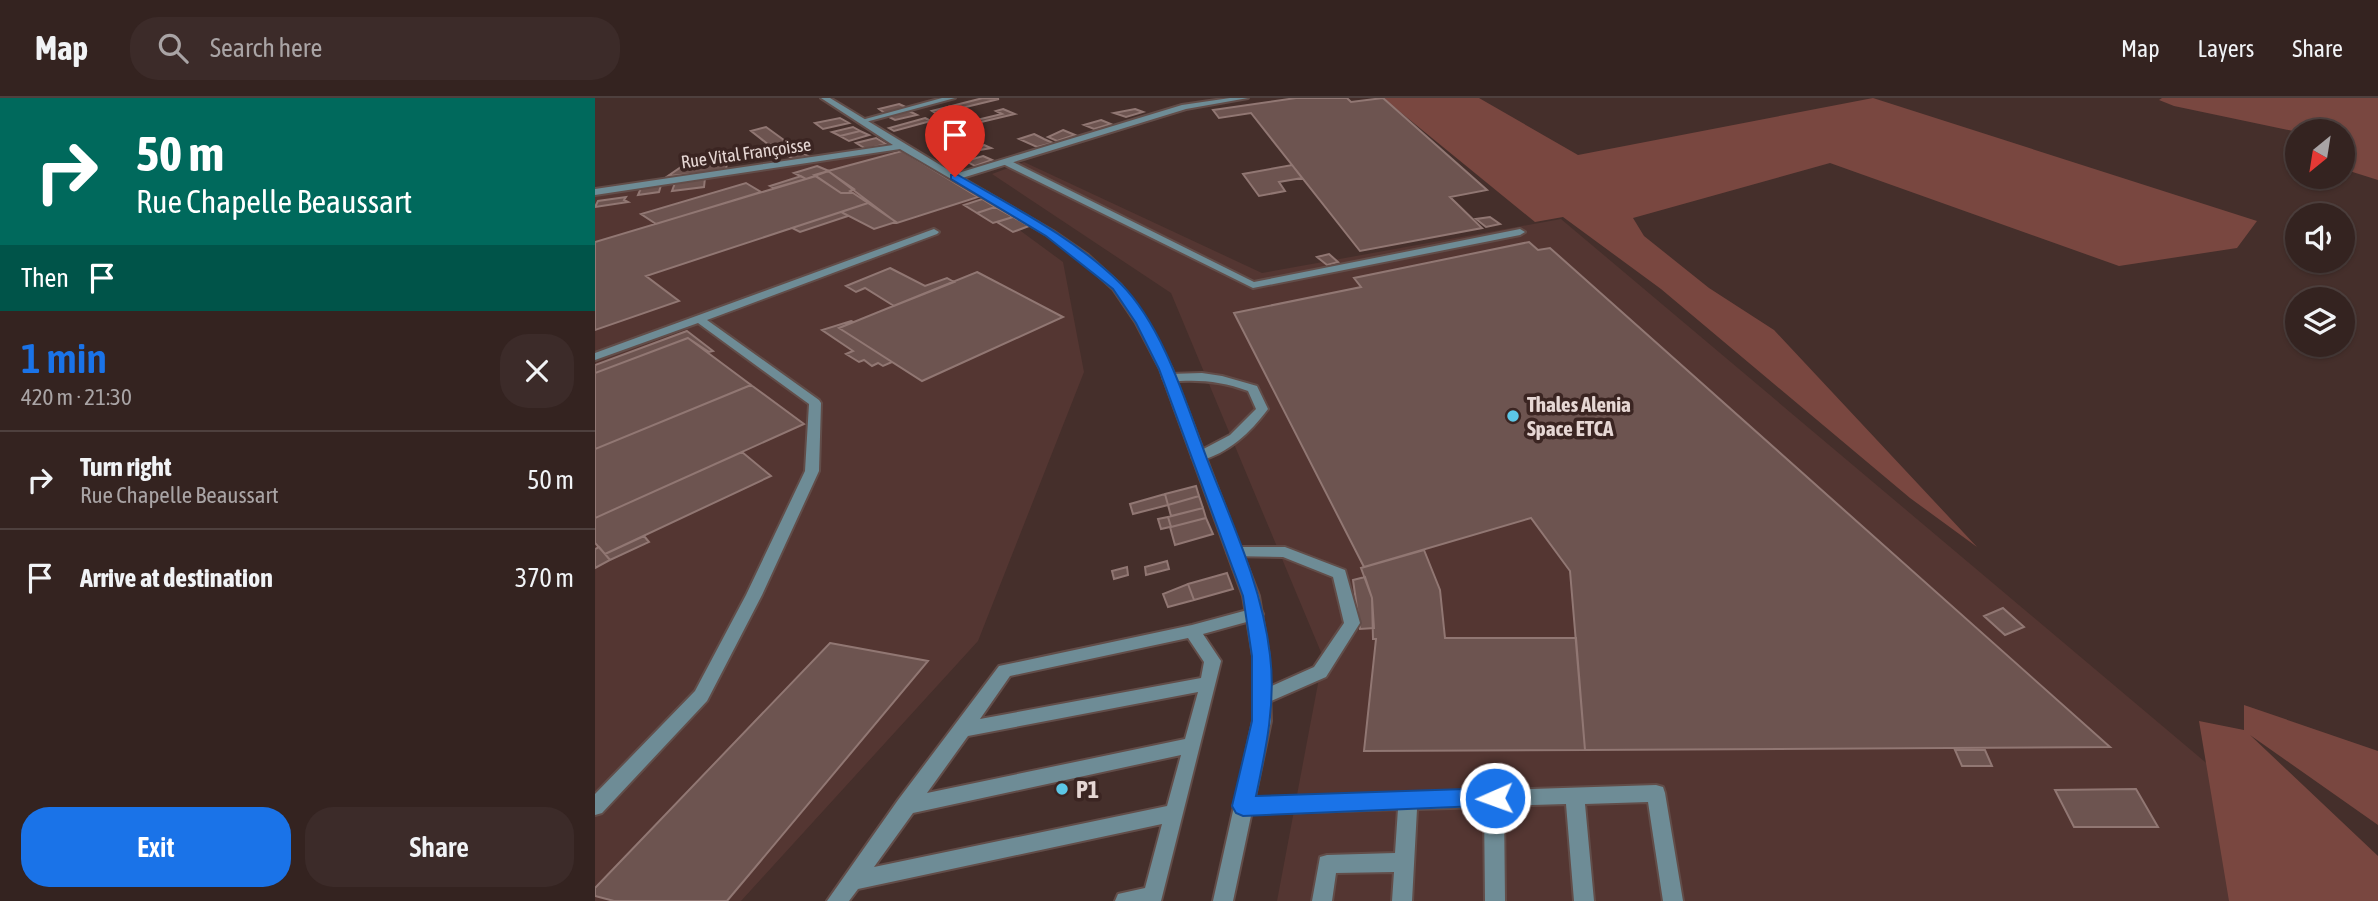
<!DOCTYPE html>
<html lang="en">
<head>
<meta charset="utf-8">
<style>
  body { margin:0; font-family:"Asap Condensed",sans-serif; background:#3c2b29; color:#f1f3f6; height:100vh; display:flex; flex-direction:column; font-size:26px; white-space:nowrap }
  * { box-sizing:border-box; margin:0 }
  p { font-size:23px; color:#a9a4a5 }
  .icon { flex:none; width:38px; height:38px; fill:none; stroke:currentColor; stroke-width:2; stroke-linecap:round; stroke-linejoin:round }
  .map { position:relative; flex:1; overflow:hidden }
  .drawer { display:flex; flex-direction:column; background:#342320; width:595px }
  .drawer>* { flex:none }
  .hud { background:#00695c; color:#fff; overflow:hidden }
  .needle { width:46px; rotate:210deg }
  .fabs { position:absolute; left:1690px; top:21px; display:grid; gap:14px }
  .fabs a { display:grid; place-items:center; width:70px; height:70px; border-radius:50%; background:#342320; box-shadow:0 2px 5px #0004,0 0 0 2px #4e403e; font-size:35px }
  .pin { position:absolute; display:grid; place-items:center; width:60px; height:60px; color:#fff; margin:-72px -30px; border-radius:50% 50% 50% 0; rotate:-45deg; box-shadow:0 0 7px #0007 }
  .pin .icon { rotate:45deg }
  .me { position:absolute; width:77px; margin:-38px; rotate:268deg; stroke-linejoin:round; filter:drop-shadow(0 0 5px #0008) }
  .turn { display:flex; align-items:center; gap:24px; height:147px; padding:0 21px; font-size:32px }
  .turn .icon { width:91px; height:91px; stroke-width:2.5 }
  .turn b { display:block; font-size:49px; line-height:60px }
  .then { display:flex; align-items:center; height:66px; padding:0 21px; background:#0003; gap:14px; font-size:26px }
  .round { display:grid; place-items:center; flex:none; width:74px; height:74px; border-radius:28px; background:#3c2b29 }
  .head { display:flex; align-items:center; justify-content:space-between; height:119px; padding:0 21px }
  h1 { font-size:42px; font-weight:600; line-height:52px; color:#1a73e8 }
  .button { display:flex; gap:14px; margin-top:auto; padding:14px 21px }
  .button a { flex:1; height:80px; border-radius:28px; background:#1a73e8; color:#fff; font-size:28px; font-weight:600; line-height:80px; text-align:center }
  .button a+a { background:#3c2b29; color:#f1f3f6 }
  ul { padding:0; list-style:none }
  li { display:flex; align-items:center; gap:21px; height:98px; padding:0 21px; border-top:2px solid #4e403e }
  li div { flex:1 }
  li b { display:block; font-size:26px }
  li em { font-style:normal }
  header { display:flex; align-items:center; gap:42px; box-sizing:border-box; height:98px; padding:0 35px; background:#342320; border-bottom:2px solid #4e403e }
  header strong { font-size:33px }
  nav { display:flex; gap:38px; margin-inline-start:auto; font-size:24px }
  .search { width:490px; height:63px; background:#3c2b29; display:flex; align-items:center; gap:18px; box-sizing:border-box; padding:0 24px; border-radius:28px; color:#a9a4a5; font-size:26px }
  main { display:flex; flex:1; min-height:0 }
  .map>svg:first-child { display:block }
  .built { fill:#543632 }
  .green { fill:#794740 }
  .building { fill:#6d5450; stroke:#917773; stroke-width:2 }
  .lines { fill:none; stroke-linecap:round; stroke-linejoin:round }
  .service-casing { stroke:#624d49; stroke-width:4 }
  .minor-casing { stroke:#624d49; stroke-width:4 }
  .service { fill:#6e8c96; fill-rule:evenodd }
  .minor { fill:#6e8c96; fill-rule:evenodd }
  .route { fill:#1a73e8; stroke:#114b97; stroke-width:2 }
  .poi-dot { fill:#5cc7e7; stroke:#3b2522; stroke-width:2.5 }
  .labels { text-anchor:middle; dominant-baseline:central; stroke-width:7; stroke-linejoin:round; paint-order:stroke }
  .far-street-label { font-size:18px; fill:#e6d7d4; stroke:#3b2522 }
  .poi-label { font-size:21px; font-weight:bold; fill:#e6d7d4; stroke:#3b2522; text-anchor:start }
  .near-poi-label { font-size:24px; font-weight:bold; fill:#e6d7d4; stroke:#3b2522; text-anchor:start }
</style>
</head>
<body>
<header>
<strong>Map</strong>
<div class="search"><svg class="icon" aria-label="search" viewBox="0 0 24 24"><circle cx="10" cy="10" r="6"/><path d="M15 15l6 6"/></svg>Search here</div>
<nav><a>Map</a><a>Layers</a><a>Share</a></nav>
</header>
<main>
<section class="drawer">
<div class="hud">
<div class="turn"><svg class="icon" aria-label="right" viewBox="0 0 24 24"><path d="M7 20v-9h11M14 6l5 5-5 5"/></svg><div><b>50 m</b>Rue Chapelle Beaussart</div></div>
<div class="then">Then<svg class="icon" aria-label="arrive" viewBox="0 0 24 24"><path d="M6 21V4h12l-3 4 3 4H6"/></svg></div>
</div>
<div class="head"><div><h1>1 min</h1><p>420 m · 21:30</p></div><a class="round"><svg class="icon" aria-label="close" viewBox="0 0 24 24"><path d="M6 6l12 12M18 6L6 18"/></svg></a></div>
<ul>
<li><svg class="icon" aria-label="right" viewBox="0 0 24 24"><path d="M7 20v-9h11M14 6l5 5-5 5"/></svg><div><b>Turn right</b><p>Rue Chapelle Beaussart</p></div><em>50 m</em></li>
<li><svg class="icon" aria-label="arrive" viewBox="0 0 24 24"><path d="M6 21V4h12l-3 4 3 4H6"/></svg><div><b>Arrive at destination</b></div><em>370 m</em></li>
</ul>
<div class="button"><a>Exit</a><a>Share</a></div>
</section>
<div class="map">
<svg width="1783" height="803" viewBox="0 0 1783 803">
  <rect width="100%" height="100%" fill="#452f2b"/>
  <!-- built -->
  <path class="built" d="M302,53L389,106L468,164L489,274L383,543L146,803H0V96Z
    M429,64L667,175L966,121L1775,803H682L728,559L576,195L397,76Z"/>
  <!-- green -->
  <path class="green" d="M788,0H884L983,57L1278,0L1662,123L1642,150L1524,168L1235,65L1038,120L1049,138L1114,190L1179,232L1382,449L1315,400L1066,191L968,119L940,124Z
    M1567,0H1783V82L1748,71V33L1703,34L1579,8L1564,2Z
    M1649,607L1783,653V727L1655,637L1783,758V803H1634L1604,623L1649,632Z"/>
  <!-- building -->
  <path class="building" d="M388,0L404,1L342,16L337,13Z
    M701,0H752L756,4L788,0L892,92L855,99L887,130L765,153L656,15L624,20L618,12Z
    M304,6L313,10L291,16L284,11Z
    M408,11L420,16L357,31L352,29L407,16L401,13Z
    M540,11L548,14L531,19L519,15Z
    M314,13L322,17L300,22L292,18Z
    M245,20L254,25L228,31L220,25Z
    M330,20L336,23L299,33L294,30Z
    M506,22L516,26L499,31L489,27Z
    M171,29L193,45L174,47L156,33Z
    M258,29L265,33L245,38L237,34Z
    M468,32L480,37L462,43L453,39Z
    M265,33L274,37L254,43L245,38Z
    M439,36L449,41L458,45L442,49L424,41Z
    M281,40L291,46L271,51L261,45Z
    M356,41L370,48L352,54L338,47Z
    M389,47L396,50L379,53L380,55L364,60L358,57Z
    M199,49L213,58L199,62L185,52Z
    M307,53L383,99L302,125L233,73Z
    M388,58L397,62L380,68L371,63Z
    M132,64L131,73L73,78L86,69Z
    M697,67L707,80L684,84L690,93L664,98L648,76Z
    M222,68L234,73L211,81L199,75Z
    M233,73L259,91L255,93L258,95H246L219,77Z
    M206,78L211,81L179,90L175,88Z
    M221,78L246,95H258L273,105L51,178L84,203L0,232V144Z
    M110,80L109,89L77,93L80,85Z
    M151,85L166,94L61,126L46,116Z
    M66,87L64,94L43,97L46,90Z
    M31,99L29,102L33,104L0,109L3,103Z
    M387,101L400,109L382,115L369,107Z
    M273,105L301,124L279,131L246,114Z
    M400,109L418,119L398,125L382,115Z
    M246,114L253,118L205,134L197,130Z
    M418,119L434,128L418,134L402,124Z
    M895,119L905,126L891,129L881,121Z
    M934,144L943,152L955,150L1515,649L990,652L975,473L936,420L769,469L639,215L766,189L759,180Z
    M734,156L743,164L732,167L722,159Z
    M295,170L330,188L352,180L359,184L299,208L270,190L261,194L251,188Z
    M382,174L468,219L327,283L244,230Z
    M256,223L258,224L244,230L297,264L288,268L283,265L277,268L269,262L264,264L251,256L258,253L227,232Z
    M92,233L118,253L114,254L93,240L0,275V267Z
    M93,240L156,287L0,351V275Z
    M156,287L209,326L0,420V351Z
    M147,354L176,378L10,456L0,445V420Z
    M601,388L604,398L573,407L570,396Z
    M570,396L573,407L538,416L535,406Z
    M604,398L608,410L576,418L573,407Z
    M608,410L611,420L576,429L573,419Z
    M573,419L576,429L611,420L618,436L580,447L575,429L566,431L563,421Z
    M49,438L54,444L15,462L10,456Z
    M4,449L15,462L0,470V451Z
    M829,452L845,492L850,540H981L990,652L769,653L781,541H778L777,500L766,470Z
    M572,463L574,471L551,477L550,469Z
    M532,469L533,477L519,481L517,473Z
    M632,475L638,491L599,502L593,486Z
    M770,479L777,500L779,530L765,531L758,482Z
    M593,486L599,502L573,509L568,496Z
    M1408,510L1429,529L1410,537L1389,518Z
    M235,545L333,563L132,803H19L0,798V790Z
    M1360,652H1390L1397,668H1367Z
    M1541,691L1563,729H1479L1460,692Z"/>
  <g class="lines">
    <defs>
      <path id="service" d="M347,0H360L267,25L263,23Z
        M408,62H414L659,184L925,131L930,134L925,137L658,190L408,66Z
        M339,131L344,134L342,136L112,222L224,302L226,305L224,373L167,497L112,603L7,715L0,717V696L100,593L151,497L210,373L214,306L103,225L0,262V255Z
        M607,275L627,278L662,288L673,311C655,335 634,355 604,363L597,359L599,356L635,337L661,311L653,293C626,283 602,281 574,284L568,280L574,276Z
        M639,449H690L750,472L765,525L731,579L667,607L661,605L658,600L661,595L719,569L749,525L738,479L688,459L634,458L632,454Z
        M660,510L666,512L668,516L666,520L608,536L626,563L566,803H520L523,796L550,790L567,726L263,791L254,803H232L303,702L404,568L597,527ZM593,540L609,564L606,580L385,621L415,578ZM603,594L590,641L332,695L373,638ZM586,657L572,708L279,769L318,715Z
        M1061,687L1068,689L1070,695L1088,803H1068L1053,704L990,706L999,803H979L971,706L909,708L910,803H890L889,709L822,711L817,803H797L799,774L741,775L737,803H717L725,759L732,757L800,755L803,711L648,716L641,714L638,708L641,702L648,700Z"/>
      <path id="minor" d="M226,0H235L360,76L587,7L635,0H653L591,11L367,80L458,133L493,157L526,187L553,225L577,271L664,498L674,558L676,623L638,803H618L658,623V558L648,498L565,271L541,225L518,191L485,161L452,137L305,51L0,97V91L298,47Z"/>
    </defs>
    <!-- service casing -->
    <use href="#service" class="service-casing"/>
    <!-- minor casing -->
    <use href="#minor" class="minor-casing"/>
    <!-- service -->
    <use href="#service" class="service"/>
    <!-- minor -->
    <use href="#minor" class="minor"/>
  </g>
  <!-- route -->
  <path class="route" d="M356,77H363C418,109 480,140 526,186C568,228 591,305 612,361C637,425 667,488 675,557C681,605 671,651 661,698L900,690L907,693L910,700L907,707L648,718L641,715L637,708L657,623V558L648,498L564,271L541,225L518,191L451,138L356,81Z"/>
  <!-- markers -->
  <g class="poi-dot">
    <circle cx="918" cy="318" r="7"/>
    <circle cx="467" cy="691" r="7"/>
  </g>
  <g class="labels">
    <!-- far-street labels -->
    <g class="far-street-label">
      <text transform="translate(151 55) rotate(-8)">Rue Vital Françoisse</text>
    </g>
    <!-- poi labels -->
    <g class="poi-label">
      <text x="932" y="306">Thales Alenia<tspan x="932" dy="24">Space ETCA</tspan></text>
    </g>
    <!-- near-poi labels -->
    <g class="near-poi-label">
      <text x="481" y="691">P1</text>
    </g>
  </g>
</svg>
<div class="fabs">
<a><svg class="needle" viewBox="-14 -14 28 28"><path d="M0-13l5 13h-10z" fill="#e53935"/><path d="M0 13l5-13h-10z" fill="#a9a4a5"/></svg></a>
<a><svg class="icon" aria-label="sound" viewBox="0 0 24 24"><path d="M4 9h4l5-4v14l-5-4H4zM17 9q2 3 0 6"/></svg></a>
<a><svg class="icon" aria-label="layers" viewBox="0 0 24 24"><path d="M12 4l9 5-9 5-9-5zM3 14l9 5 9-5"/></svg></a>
</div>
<div class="pin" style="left:360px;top:79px;background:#d93025"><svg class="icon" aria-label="arrive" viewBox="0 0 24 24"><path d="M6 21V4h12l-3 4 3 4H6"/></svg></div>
<svg class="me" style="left:900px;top:700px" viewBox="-20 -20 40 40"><circle r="17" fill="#1a73e8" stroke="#fff" stroke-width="3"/><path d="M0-11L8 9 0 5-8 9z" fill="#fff"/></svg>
</div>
</main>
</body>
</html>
